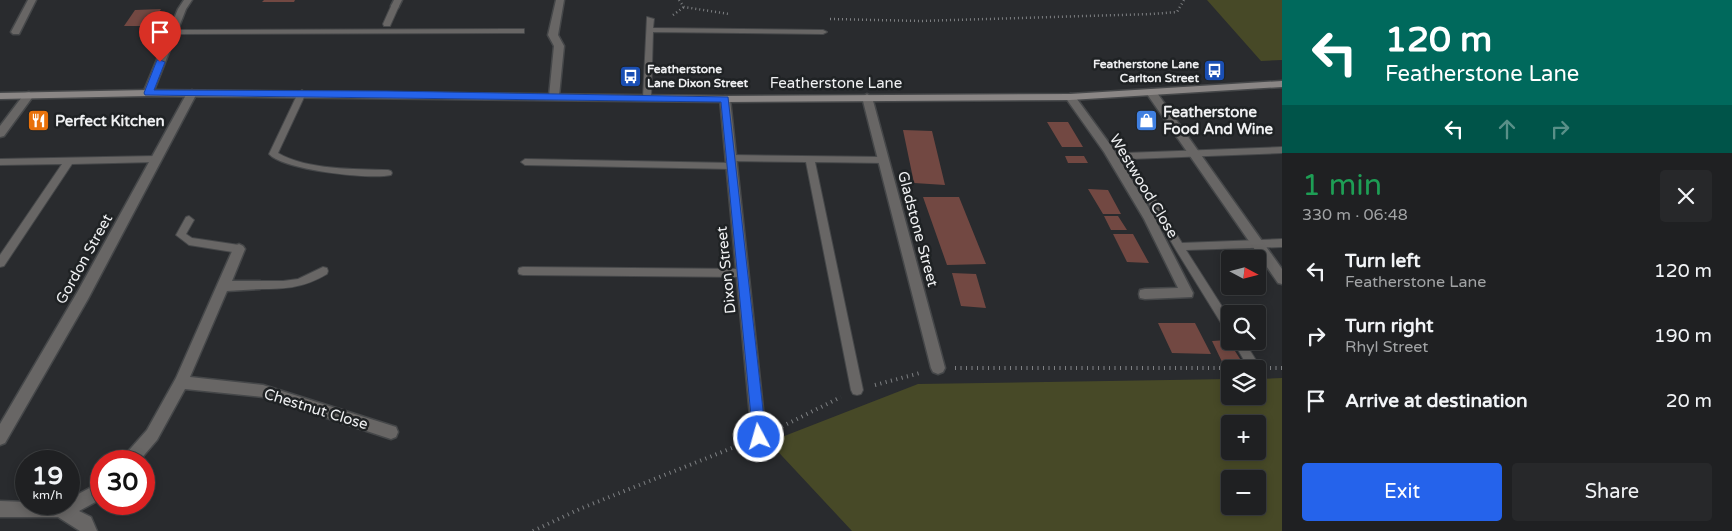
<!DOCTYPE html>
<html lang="en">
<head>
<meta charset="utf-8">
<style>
  body { margin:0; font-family:"Varela Round",sans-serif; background:#27282a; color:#f1f3f6; height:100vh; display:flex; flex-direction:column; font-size:19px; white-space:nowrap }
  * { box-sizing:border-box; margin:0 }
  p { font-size:16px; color:#a1a3a5 }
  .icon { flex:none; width:28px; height:28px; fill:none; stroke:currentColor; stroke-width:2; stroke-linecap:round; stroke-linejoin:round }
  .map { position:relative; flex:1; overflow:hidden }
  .drawer { display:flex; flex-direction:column; background:#1f2022; width:450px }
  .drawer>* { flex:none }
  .guide { background:#00695c; color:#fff; overflow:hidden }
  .needle { width:32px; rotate:97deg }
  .buttons { position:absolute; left:1221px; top:250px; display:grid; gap:10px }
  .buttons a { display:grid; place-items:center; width:45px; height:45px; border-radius:5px; background:#1f2022; box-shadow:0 2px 8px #0003,0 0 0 1px #3c3e40; font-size:25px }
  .speed { position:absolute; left:15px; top:450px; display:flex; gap:10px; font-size:25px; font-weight:700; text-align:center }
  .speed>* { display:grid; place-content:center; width:65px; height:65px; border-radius:50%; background:#1f2022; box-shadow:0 2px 8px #0003,0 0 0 1px #3c3e40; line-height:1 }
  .speed small { font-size:12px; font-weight:400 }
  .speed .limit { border:8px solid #d22; background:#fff; color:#111 }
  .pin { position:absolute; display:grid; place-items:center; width:42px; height:42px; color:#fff; margin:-51px -21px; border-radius:50% 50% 50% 0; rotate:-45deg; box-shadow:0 0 5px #0007 }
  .pin .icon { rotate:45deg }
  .me { position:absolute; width:55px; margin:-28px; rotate:354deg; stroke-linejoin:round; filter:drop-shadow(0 0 4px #0008) }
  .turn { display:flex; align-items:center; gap:18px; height:105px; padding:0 20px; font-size:22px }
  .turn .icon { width:65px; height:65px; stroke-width:2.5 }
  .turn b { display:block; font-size:35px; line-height:42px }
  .lanes { display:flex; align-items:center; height:48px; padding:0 20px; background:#0003; justify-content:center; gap:25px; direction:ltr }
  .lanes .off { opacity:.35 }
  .round { display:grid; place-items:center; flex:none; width:52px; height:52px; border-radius:5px; background:#27282a }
  .head { display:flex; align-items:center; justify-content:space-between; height:85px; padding:0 20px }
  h1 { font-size:30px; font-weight:600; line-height:38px; color:#1e9e55 }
  .button { display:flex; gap:10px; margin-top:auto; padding:10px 20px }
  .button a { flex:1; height:58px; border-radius:5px; background:#2563eb; color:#fff; font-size:20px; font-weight:600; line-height:58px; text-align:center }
  .button a+a { background:#27282a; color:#f1f3f6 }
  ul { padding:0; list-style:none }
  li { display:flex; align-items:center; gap:15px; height:65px; padding:0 20px }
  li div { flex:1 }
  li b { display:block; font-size:19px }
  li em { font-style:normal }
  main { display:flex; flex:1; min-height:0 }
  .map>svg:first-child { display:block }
  .green { fill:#474927; fill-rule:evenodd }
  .building { fill:#724842 }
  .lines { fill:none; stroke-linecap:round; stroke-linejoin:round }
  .lane-casing { stroke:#454749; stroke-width:2 }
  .street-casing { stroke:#454749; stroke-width:3 }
  .secondary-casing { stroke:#454749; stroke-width:3 }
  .path-far1 { stroke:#7e8083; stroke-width:2.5; stroke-dasharray:1 3; stroke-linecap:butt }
  .path { stroke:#7e8083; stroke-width:4; stroke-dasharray:1 4.5; stroke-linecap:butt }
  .lane { fill:#686665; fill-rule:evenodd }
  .street { fill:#686665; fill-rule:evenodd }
  .secondary { fill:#8a8685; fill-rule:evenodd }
  .route { fill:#2563eb; stroke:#184099 }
  .labels { text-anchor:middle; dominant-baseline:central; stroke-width:5; stroke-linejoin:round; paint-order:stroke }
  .far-poi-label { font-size:12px; font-weight:bold; fill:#eff0f2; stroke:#1f2224; text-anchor:end }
  .street-label { font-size:15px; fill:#eff0f2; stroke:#1f2224 }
  .poi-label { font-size:15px; font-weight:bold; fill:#eff0f2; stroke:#1f2224; text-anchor:start }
</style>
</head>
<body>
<main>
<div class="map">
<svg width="1282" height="531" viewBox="0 0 1282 531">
  <rect width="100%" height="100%" fill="#292b2e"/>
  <!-- green -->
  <path class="green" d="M1207,0H1282V60L1261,61Z
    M1282,378V531H852L769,442L918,384L1230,379V396H1258V379ZM1230,424H1258V451H1230ZM1230,479H1258V506H1230Z"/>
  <!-- building -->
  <path class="building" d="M264,0H295L294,2H262Z
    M161,9L150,26H124L135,10Z
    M1047,122H1068L1083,147H1062Z
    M903,130L932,131L945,185L914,183Z
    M1065,156H1084L1088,163H1068Z
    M1088,189L1108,190L1121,214H1103Z
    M923,197H959L986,264L947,265Z
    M1104,216H1118L1127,230H1111Z
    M1113,234H1133L1149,263L1127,262Z
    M952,273L976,274L986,308L961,306Z
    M1158,323H1195L1211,354L1172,353Z
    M1228,340L1242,362L1244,368H1225L1212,341Z"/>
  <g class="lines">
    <defs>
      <path id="lane" d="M392,4L399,6L390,26H384L383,24Z
        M647,17L654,19L653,28L823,30L827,32L823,34L653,32L651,98L647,101L643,98Z
        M521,29H524V33L173,34L169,32L173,30Z
        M302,90L306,93L278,153C307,170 355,169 388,170L391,171L392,173L391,175C370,180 283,170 269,154L298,93Z
        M1282,147V153L1131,159L1182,243L1282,239V247L1186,250L1230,319V333L1226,331L1176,250L1121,156L1125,153Z
        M731,155L884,157L888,160L884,163L815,162L863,390L861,394L857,395L853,394L851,390L806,162L731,161L727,158Z
        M156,156L160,159L156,162L72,164L4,266L0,267V255L62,164L0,165V159Z
        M525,159L732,163L736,166L732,169L525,165L521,162Z
        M189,216L194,220L186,234L192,238L239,245L242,246L244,249L242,252L239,253L189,245L176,235L186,217Z
        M323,267L327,268L328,271L327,274C302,289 283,289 255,289L251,288L250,285L251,282L255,281H283L298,279Z
        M523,267L742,269L746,270L747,273L746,276L742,277L523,275L519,274L518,271L519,268Z
        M1233,341H1244L1259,365L1261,368L1259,371L1258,372V369H1249Z"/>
      <path id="street" d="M28,0H36L19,34H13L11,32Z
        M184,0H192L186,9L153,93L152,95H144L143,93L178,9Z
        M394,0H402L398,8H392L391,6Z
        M556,0H564L558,35L564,46L559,96L554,99L549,96L554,46L548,35Z
        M1151,89L1155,90L1282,269V284L1278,283L1147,94L1146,92Z
        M192,90L197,93L88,299L5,443L0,445V424L78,291L187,93Z
        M29,92L34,95L4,136L0,137V126L25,93Z
        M867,94L872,97L945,368L943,372L938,374L933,372L931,368L862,97Z
        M1070,94L1074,95L1112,147L1153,215L1193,293L1192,297L1145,299L1140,298L1139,294L1140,290L1145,289L1178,288L1144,219L1104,152L1065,97Z
        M725,96L730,99L766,437L764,442L759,444L754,442L752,437L720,99Z
        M239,244L243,246L245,249L232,281H260L261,285L260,289L227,291L190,377L263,385L396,427L398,432L396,437L391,439L263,397L185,389L157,440L139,461H122L124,456L147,430L176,378L233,249L235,246Z
        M101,482V499L79,511L91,517L97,531H80L58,517H0V501L26,502V504H69V499Z"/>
      <path id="secondary" d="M1282,81V87L1070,100L725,102L148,96L0,99V93L148,90L725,96L1070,94Z"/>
    </defs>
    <!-- lane casing -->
    <use href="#lane" class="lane-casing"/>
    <!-- street casing -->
    <use href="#street" class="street-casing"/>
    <!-- secondary casing -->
    <use href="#secondary" class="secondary-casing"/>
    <!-- path-far1 -->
    <path class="path-far1" d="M679,0L684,7L729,14
      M673,15L684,7
      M830,19L921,21L1152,14L1177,12L1184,0"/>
    <!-- path -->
    <path class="path" d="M955,368H1234
      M1270,368H1282
      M875,385L920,373
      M777,429L841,397
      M533,531L582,508L742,444"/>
    <!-- lane -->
    <use href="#lane" class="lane"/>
    <!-- street -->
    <use href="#street" class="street"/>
    <!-- secondary -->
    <use href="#secondary" class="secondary"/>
  </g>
  <!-- route -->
  <path class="route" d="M157,60H160L165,62L154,90L387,91L728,97L766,437L764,442L759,444L755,442L753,437L721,102L145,95L144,93Z"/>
  <!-- icons -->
  <defs>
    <symbol id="bus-square" viewBox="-11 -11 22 22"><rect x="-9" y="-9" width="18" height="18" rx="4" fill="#1a4fb4" stroke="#1f2224"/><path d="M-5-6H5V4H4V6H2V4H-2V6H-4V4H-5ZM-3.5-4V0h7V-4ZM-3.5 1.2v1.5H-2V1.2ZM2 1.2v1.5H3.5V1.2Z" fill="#fff"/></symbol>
    <symbol id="restaurant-square" viewBox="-11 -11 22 22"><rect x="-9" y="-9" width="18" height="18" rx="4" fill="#e8710a" stroke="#1f2224"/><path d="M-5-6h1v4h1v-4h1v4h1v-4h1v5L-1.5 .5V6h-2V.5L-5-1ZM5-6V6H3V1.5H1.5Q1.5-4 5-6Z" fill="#fff"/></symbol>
    <symbol id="shop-square" viewBox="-11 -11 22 22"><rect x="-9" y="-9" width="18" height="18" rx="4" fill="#3f7fe0" stroke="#1f2224"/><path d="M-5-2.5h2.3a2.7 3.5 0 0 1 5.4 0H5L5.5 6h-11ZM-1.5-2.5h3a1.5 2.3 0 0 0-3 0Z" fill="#fff"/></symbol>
  </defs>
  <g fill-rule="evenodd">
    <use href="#bus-square" x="1202" y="58" width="25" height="25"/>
    <use href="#bus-square" x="618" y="64" width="25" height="25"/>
    <use href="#restaurant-square" x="26" y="108" width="25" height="25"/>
    <use href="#shop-square" x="1134" y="108" width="25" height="25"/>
  </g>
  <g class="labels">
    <!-- far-poi labels -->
    <g class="far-poi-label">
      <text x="1199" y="64">Featherstone Lane<tspan x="1199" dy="14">Carlton Street</tspan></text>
      <text x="647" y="69" text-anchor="start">Featherstone<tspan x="647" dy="14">Lane Dixon Street</tspan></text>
    </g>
    <!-- street labels -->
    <g class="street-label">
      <text x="836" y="83">Featherstone Lane</text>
      <text transform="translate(1144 186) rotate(59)">Westwood Close</text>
      <text transform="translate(918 229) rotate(75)">Gladstone Street</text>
      <text transform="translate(84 259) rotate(-61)">Gordon Street</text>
      <text transform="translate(726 270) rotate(-96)">Dixon Street</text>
      <text transform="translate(316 409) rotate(17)">Chestnut Close</text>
    </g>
    <!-- poi labels -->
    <g class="poi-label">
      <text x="1163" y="112">Featherstone<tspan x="1163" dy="17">Food And Wine</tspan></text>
      <text x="55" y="121">Perfect Kitchen</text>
    </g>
  </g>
</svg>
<div class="buttons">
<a><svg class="needle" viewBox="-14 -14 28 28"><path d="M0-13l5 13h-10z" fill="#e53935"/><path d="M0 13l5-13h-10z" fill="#a1a3a5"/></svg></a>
<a><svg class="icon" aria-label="search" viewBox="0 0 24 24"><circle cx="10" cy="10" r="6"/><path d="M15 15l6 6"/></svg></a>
<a><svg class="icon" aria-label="layers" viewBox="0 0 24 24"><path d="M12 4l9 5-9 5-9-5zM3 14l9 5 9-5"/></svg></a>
<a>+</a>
<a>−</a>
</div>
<div class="speed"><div>19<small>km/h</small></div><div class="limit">30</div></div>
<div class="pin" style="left:160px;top:62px;background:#d93025"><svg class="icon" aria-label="arrive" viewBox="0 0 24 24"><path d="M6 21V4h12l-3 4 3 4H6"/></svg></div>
<svg class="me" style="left:759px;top:437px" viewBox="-20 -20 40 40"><circle r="17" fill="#2563eb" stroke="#fff" stroke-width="3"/><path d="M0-11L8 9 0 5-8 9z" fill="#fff"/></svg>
</div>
<section class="drawer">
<div class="guide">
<div class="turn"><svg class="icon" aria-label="left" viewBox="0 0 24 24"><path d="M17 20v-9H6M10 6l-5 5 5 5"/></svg><div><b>120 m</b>Featherstone Lane</div></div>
<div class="lanes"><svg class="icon" aria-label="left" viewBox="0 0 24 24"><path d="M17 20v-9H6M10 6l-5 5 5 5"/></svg><svg class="icon off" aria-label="ahead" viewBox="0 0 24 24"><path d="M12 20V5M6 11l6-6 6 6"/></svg><svg class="icon off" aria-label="right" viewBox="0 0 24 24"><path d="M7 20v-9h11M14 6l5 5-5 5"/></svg></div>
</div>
<div class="head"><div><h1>1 min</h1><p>330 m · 06:48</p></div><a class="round"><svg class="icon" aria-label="close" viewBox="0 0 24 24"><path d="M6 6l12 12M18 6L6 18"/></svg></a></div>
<ul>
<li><svg class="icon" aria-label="left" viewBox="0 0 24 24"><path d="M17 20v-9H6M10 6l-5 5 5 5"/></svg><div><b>Turn left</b><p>Featherstone Lane</p></div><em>120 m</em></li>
<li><svg class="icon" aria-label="right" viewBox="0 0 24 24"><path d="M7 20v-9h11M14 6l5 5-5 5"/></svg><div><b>Turn right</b><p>Rhyl Street</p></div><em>190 m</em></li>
<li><svg class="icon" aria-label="arrive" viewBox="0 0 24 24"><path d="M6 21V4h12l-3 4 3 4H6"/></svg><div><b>Arrive at destination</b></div><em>20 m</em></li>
</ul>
<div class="button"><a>Exit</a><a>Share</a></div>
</section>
</main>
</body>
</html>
